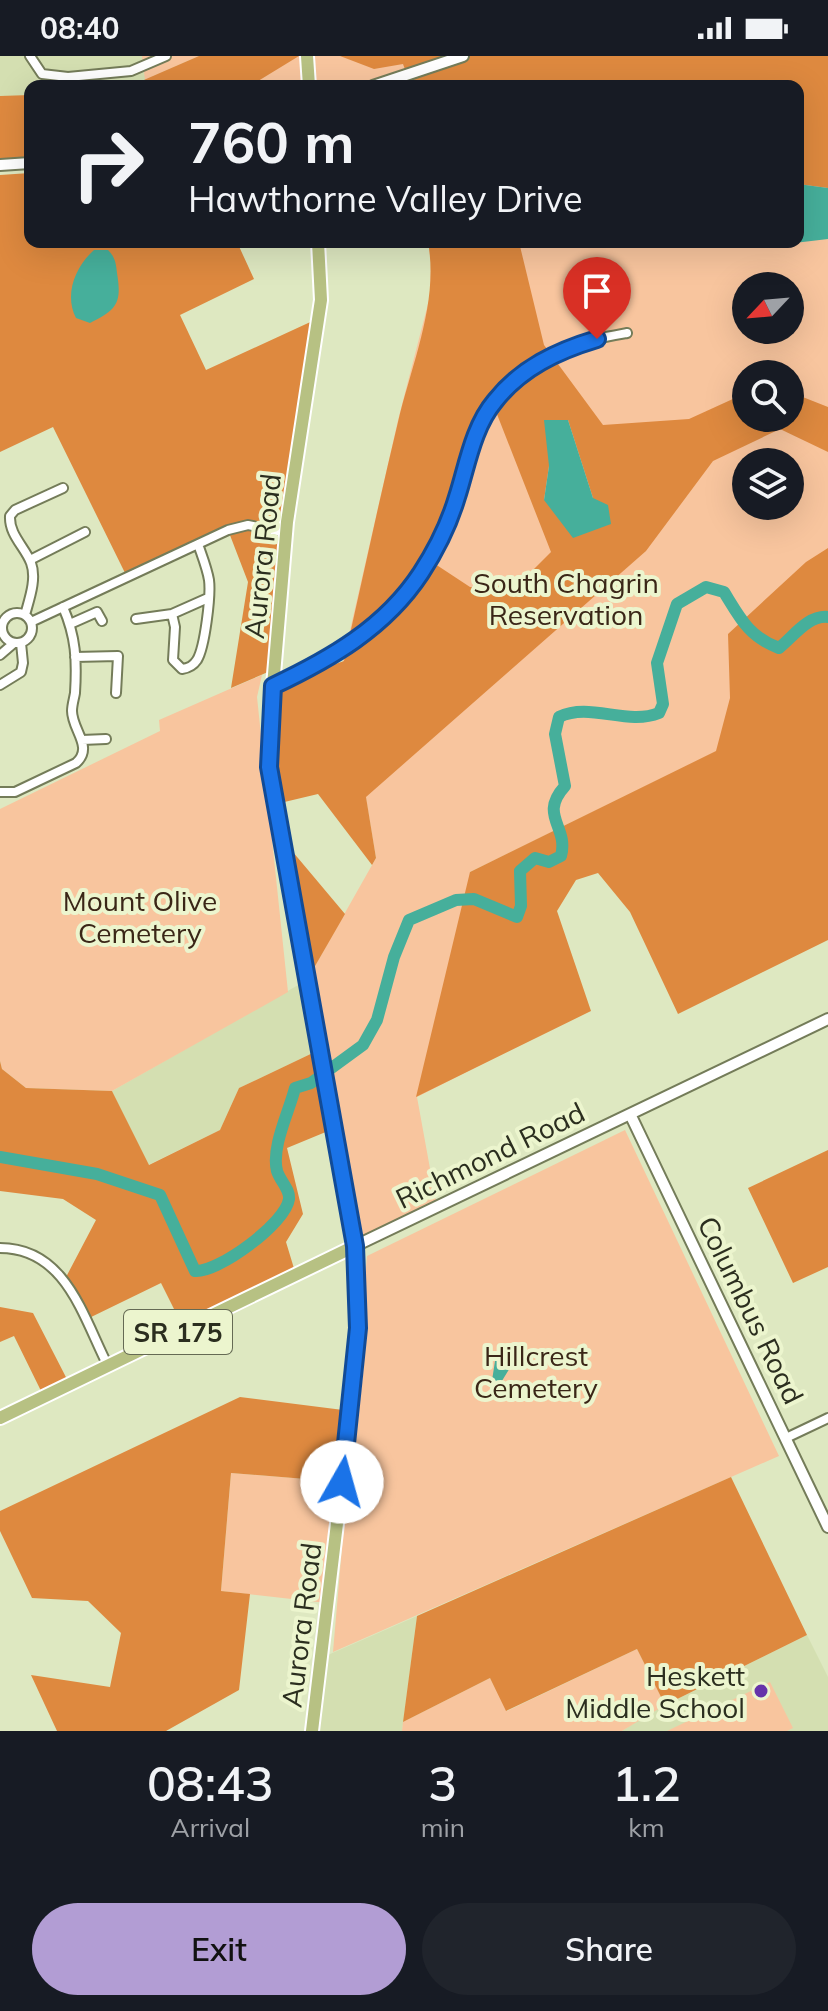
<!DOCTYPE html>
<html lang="en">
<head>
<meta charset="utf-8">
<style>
  body { margin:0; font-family:Mulish,sans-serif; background:#20242c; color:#f1f3f6; height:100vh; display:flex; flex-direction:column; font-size:30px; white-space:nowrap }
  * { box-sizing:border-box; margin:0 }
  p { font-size:26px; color:#9ea1a6 }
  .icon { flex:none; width:44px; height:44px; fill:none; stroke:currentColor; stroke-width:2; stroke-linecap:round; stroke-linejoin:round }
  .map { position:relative; height:1675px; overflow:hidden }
  .panel { display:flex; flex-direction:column; background:#171b24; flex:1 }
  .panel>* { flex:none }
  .guide { position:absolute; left:24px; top:24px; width:780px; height:168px; border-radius:16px; box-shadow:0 8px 32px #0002; background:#171b24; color:#f1f3f6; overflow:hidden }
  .needle { width:52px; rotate:244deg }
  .tools { position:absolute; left:732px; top:216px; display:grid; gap:16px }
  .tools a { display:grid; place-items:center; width:72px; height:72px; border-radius:50%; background:#171b24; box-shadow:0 8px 32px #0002; font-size:40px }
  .pin { position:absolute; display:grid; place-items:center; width:68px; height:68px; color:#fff; margin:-82px -34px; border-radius:50% 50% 50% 0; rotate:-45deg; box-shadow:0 0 8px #0007 }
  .pin .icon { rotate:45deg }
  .me { position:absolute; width:88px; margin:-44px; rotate:7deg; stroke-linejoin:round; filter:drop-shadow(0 0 6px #0008) }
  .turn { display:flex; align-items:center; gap:28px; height:168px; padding:0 32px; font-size:36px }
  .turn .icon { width:104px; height:104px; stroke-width:2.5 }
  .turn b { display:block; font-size:56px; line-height:68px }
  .eta { display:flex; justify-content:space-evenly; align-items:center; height:136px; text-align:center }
  .eta b { font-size:48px; font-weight:600; line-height:56px }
  .cta { display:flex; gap:16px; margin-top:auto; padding:16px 32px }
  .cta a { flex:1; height:92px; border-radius:48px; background:#b29dd4; color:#111; font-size:32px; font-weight:600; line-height:92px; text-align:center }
  .cta a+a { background:#20242c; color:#f1f3f6 }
  .status { display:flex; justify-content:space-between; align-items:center; height:56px; padding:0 40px; background:#171b24; direction:ltr }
  .status svg { height:22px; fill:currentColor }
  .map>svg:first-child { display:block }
  .built { fill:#d4dfb1 }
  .green { fill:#f8c59e; fill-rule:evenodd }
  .forest { fill:#de893f; fill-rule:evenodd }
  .water { fill:#46af9b }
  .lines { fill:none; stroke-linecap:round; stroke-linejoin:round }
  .river { stroke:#46af9b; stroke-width:12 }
  .minor-casing { stroke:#747c59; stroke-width:12 }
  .tertiary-casing { stroke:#747c59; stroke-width:14 }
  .primary-casing { stroke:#fff; stroke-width:16 }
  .minor { stroke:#fff; stroke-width:8 }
  .tertiary { stroke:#fff; stroke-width:10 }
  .primary { stroke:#b7c183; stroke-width:12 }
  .route-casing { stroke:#114b97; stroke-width:20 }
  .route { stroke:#1a73e8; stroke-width:14 }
  .poi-dot { fill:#63a; stroke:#ecf5ce; stroke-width:3 }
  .labels { text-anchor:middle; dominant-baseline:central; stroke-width:8; stroke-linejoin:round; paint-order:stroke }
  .shield { fill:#ecf5ce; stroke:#656a54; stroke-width:2 }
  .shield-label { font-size:26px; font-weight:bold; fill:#2b2e1f }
  .street-label { font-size:28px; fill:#2b2e1f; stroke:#ecf5ce }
  .park-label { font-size:28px; fill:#3a2617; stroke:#ecf5ce }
  .poi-label { font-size:28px; fill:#2b2e1f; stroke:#ecf5ce; text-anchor:end }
</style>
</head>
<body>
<div class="status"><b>08:40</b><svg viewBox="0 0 49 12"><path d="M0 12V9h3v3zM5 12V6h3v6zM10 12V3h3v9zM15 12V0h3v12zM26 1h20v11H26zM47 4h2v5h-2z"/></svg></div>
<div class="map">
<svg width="828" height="1675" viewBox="0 0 828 1675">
  <rect width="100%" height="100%" fill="#dee8c1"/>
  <!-- built -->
  <path class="built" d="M0,0H254L190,30H30V59L0,60Z
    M307,924L319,994L239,1032L220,1074L148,1109L112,1035Z
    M417,1560L402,1675H312L321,1602Z
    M807,1579L828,1621V1675H622L653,1655Z"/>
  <!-- green -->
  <path class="green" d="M142,0H199L145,24Z
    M254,0H828V823L756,676L470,816L544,977L417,1041L437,1151L355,1190L307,924L376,802L343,605L398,364L430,240L431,205L428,186H798V30H190ZM746,230H790V274H746ZM746,318H790V362H746ZM746,406H790V450H746Z
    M262,619L257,641L288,936L112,1035L26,1032L2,1013L0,1005V753L160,675L159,664Z
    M625,1074L779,1400L333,1596L367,1200Z
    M231,1417L342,1426L327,1547L221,1535Z
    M637,1593L665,1649L622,1675H402L403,1666L490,1622L507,1655Z
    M770,1626L793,1672L787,1675H667Z"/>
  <!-- forest -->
  <path class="forest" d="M199,0H299L250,30H130Z
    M340,0H828V132L798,128V30H411L403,8L374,13Z
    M30,39V107L0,109V40Z
    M30,117V186H237L254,223L180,259L206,314L319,262L287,466L275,613L231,632L248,526L228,474L127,521L53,371L0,396V119Z
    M428,186H519L544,289L603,369L689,363L746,337V362H790V336L828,351V396L780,373L713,405L646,495L366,741L376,802L372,809L318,738L276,748L269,711L273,630L344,605C362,525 379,445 398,366C412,307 439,246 428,186ZM493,348L551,496L517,530L470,531L429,504ZM568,364L593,442L544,444L549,410Z
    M828,492V884L678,958L630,856L598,817L576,824L557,855L591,955L416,1041L470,816L716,695L730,642L728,578L806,506Z
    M282,783L345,858L307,924Z
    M319,994L333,1073L287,1092L303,1158L286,1186L296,1219L184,1273L161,1227L85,1264L65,1223L96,1164L63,1143L0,1135V1005L2,1013L26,1032L112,1035L149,1109L220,1074L239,1032Z
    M828,1094V1211L793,1227L748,1132Z
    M0,1251L33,1257L70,1329L43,1339L14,1280L0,1286Z
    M240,1341L351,1355L342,1426L231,1417L221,1535L250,1538L239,1634L166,1675H57L31,1619L110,1631L121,1577L88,1545L32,1542L0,1475V1455Z
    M731,1421L807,1579L665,1649L637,1593L506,1655L490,1622L403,1666L417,1560Z"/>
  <!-- water -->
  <path class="water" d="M798,128L828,132V183L786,188V186H798Z
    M94,194H108C115,201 116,207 117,217C122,247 117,254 90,267L76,262C64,239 75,211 94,194Z
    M544,364H568L593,442L608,449L611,468L573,482L544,444L549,410Z
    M501,1302L507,1303L511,1310L497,1333L491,1331L495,1305Z"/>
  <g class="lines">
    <!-- river -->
    <path class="river" d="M0,1101L97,1118L160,1139L195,1215C218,1217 286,1167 289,1143C290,1133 280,1125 277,1115C271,1091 289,1056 295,1032L311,1027L363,989L377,964L394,901L409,864L456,844L474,843L517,861L521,850L520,815L535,802L549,806L561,800C569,770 538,760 565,730L555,678L559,661C590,646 627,670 659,657L663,648L657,607L677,548L706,531L724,536C740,562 749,581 779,592C794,580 808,559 828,561"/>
    <defs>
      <path id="minor" d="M30,0L42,18L68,21L131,15L166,0
        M30,504L85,476
        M2 572a15 15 0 1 1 30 0a15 15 0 1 1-30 0Z
        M172,558L175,571L173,604L182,613C189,612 193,610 197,604C205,591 211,539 209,524C207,512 202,500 198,488
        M25,559C29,544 37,523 31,507C25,491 9,479 10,460L15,454L63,432
        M136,563L172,558L208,542
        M31,566L228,474L248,469L286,477
        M70,568L97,556L102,565
        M0,599L14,587
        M75,601L118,600L116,637
        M0,629L21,616L23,607L21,587
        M273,630C330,603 385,571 421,517C449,475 457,429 475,383C490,344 523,310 562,294C582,285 605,281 627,277
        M82,684L106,683
        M0,736H15L76,707C94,691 72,674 72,655C72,649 74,643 75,637C77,604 76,581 63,551
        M0,1192C66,1192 83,1261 108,1310
        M786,1382L828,1362"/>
      <path id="tertiary" d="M373,30L463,0
        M0,109L30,107
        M630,1058L828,1471
        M355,1190L828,963"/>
      <path id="primary" d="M307,0L309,30
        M0,1362L355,1190
        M312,1675L355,1318L358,1272L355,1190L269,711L273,630L287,466L321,244L318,186"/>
    </defs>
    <!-- minor casing -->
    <use href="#minor" class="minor-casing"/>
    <!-- tertiary casing -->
    <use href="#tertiary" class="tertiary-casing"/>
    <!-- primary casing -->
    <use href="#primary" class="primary-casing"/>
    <!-- minor -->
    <use href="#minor" class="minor"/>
    <!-- tertiary -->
    <use href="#tertiary" class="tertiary"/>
    <!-- primary -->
    <use href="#primary" class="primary"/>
  </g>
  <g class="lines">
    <defs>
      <path id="route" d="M342,1426L358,1272L355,1190L269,711L273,630C330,603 385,572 421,517C436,494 449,468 457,441C467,410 473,371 495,345C521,312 557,295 597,283"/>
    </defs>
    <!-- route casing -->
    <use href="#route" class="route-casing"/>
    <!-- route -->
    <use href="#route" class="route"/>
  </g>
  <!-- markers -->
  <circle class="poi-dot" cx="761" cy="1635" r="8"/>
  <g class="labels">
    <!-- shield labels -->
    <rect class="shield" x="124" y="1254" width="108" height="44" rx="6"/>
    <g class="shield-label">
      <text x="178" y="1276">SR 175</text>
    </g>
    <!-- street labels -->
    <g class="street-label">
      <text transform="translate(262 500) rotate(-84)">Aurora Road</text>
      <text transform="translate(490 1099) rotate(-26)">Richmond Road</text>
      <text transform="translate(751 1254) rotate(64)">Columbus Road</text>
      <text transform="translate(301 1569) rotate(-83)">Aurora Road</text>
    </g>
    <!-- park labels -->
    <g class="park-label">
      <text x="566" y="526">South Chagrin<tspan x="566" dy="32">Reservation</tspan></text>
      <text x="140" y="844">Mount Olive<tspan x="140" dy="32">Cemetery</tspan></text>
      <text x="536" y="1299">Hillcrest<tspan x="536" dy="32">Cemetery</tspan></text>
    </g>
    <!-- poi labels -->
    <g class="poi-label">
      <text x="745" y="1619">Heskett<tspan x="745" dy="32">Middle School</tspan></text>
    </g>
  </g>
</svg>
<div class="tools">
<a><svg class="needle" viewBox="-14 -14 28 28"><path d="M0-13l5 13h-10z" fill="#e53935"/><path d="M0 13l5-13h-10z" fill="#9ea1a6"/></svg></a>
<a><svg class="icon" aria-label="search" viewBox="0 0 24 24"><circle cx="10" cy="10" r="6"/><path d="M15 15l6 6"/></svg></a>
<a><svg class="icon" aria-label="layers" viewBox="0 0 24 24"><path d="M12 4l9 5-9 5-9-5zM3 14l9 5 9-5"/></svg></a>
</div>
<div class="pin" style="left:597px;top:283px;background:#d93025"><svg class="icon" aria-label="arrive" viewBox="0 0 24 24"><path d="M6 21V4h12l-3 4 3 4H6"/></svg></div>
<svg class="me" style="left:342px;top:1426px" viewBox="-20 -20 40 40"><circle r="19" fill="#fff"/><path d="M0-13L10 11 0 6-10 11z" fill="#1a73e8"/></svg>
<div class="guide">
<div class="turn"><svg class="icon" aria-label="right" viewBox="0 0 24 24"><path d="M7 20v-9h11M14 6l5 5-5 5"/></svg><div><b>760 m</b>Hawthorne Valley Drive</div></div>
</div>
</div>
<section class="panel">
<div class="eta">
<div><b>08:43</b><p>Arrival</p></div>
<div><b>3</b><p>min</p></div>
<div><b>1.2</b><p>km</p></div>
</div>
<div class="cta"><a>Exit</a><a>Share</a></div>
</section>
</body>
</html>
